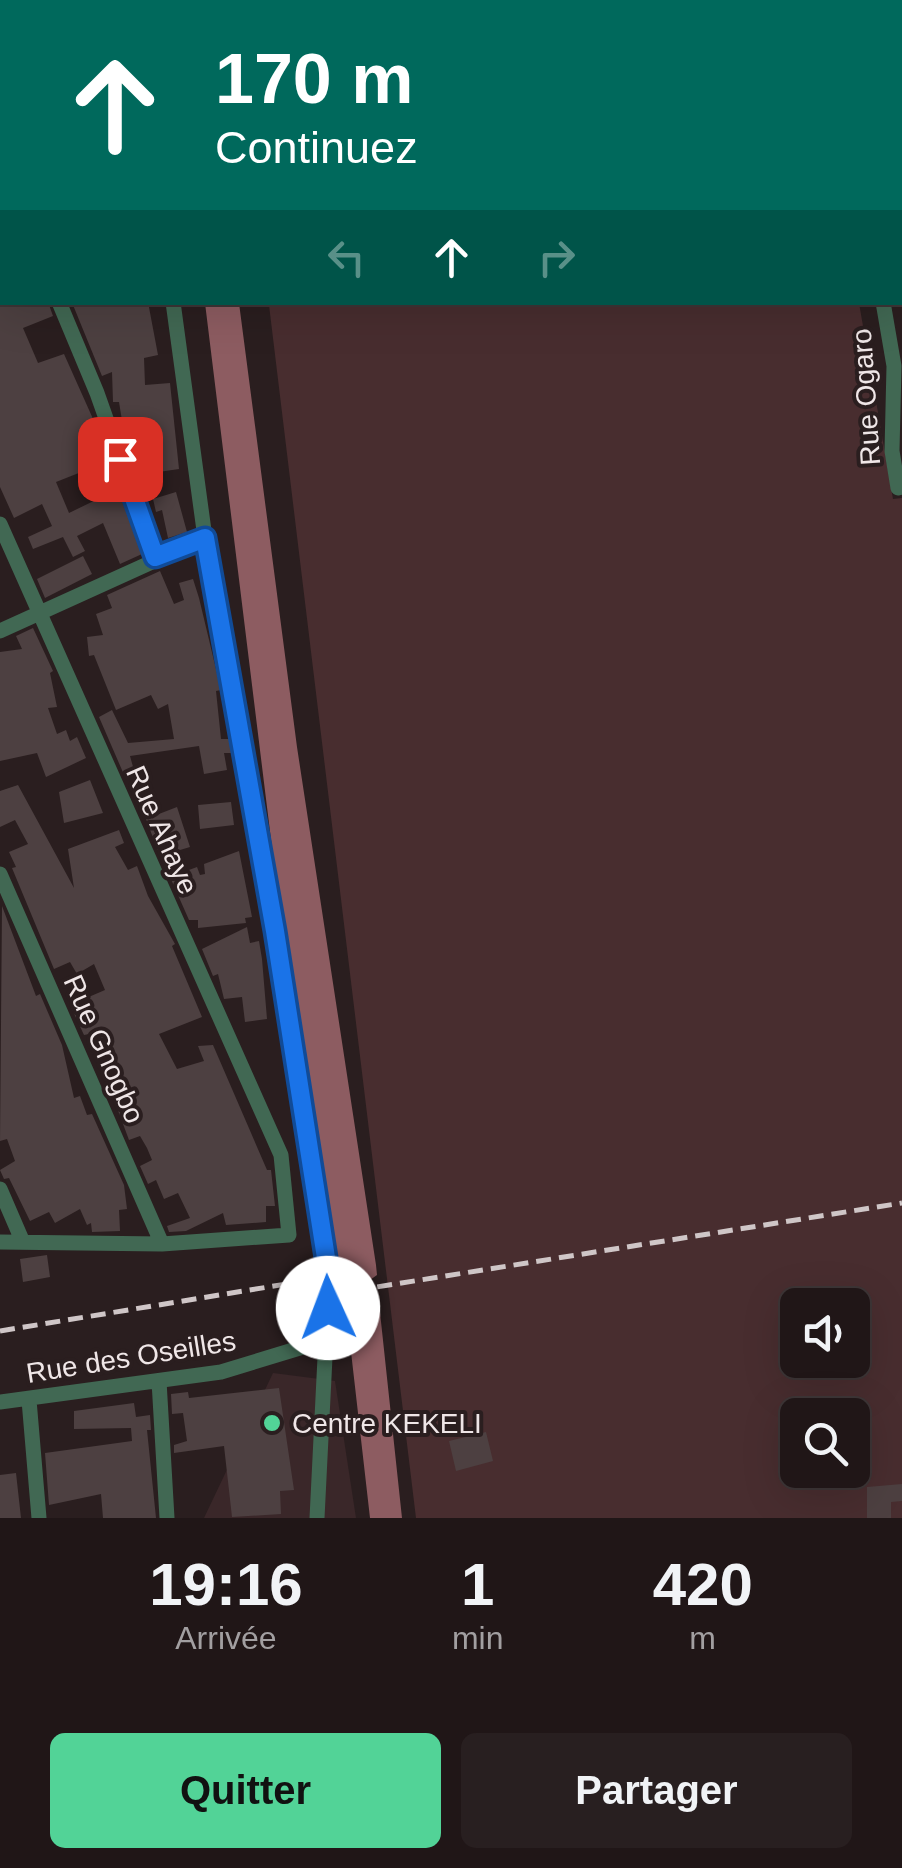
<!DOCTYPE html>
<html lang="fr">
<head>
<meta charset="utf-8">
<style>
  body { margin:0; font-family:Helvetica,sans-serif; background:#281f20; color:#f1f3f6; height:100vh; display:flex; flex-direction:column; font-size:38px; white-space:nowrap }
  * { box-sizing:border-box; margin:0 }
  p { font-size:32px; color:#a29fa1 }
  .icon { flex:none; width:55px; height:55px; fill:none; stroke:currentColor; stroke-width:2; stroke-linecap:round; stroke-linejoin:round }
  .map { position:relative; height:1518px; overflow:hidden }
  .panel { display:flex; flex-direction:column; background:#201617; flex:1 }
  .panel>* { flex:none }
  .top-card { position:absolute; left:0px; top:0px; width:902px; height:305px; box-shadow:0 10px 40px #0002,0 0 0 2px #3d3536; background:#00695c; color:#fff; overflow:hidden }
  .buttons { position:absolute; left:780px; top:1288px; display:grid; gap:20px }
  .buttons a { display:grid; place-items:center; width:90px; height:90px; border-radius:15px; background:#201617; box-shadow:0 10px 40px #0002,0 0 0 2px #3d3536; font-size:50px }
  .pin { position:absolute; display:grid; place-items:center; width:85px; height:85px; color:#fff; margin:-42px; border-radius:20px; box-shadow:0 5px 15px #0006 }
  .me { position:absolute; width:110px; margin:-55px; rotate:358deg; stroke-linejoin:round; filter:drop-shadow(0 0 8px #0008) }
  .turn { display:flex; align-items:center; gap:35px; height:210px; padding:0 50px; font-size:45px }
  .turn .icon { width:130px; height:130px; stroke-width:2.5 }
  .turn b { display:block; font-size:70px; line-height:85px }
  .lanes { display:flex; align-items:center; height:95px; padding:0 50px; background:#0003; justify-content:center; gap:50px; direction:ltr }
  .lanes .off { opacity:.35 }
  .eta { display:flex; justify-content:space-evenly; align-items:center; height:170px; text-align:center }
  .eta b { font-size:60px; font-weight:700; line-height:70px }
  .button { display:flex; gap:20px; margin-top:auto; padding:20px 50px }
  .button a { flex:1; height:115px; border-radius:15px; background:#52d397; color:#111; font-size:40px; font-weight:700; line-height:115px; text-align:center }
  .button a+a { background:#281f20; color:#f1f3f6 }
  .map>svg:first-child { display:block }
  .built { fill:#3a2729 }
  .green { fill:#482d2f; fill-rule:evenodd }
  .water { fill:#8d5c61 }
  .lines { fill:none; stroke-linecap:round; stroke-linejoin:round }
  .stream { stroke:#8d5c61; stroke-width:5 }
  .building { fill:#4d4041; fill-rule:evenodd }
  .minor { stroke:#416853; stroke-width:15 }
  .rail { stroke:#cfc6c7; stroke-width:5; stroke-dasharray:15 8; stroke-linecap:butt }
  .route-casing { stroke:#114b97; stroke-width:25 }
  .route { stroke:#1a73e8; stroke-width:18 }
  .poi-dot { fill:#52d397; stroke:#2a1e1f; stroke-width:4 }
  .labels { text-anchor:middle; dominant-baseline:central; stroke-width:8; stroke-linejoin:round; paint-order:stroke }
  .street-label { font-size:28px; fill:#efe6e7; stroke:#2a1e1f }
  .poi-label { font-size:28px; fill:#efe6e7; stroke:#2a1e1f; text-anchor:start }
</style>
</head>
<body>
<div class="map">
<svg width="902" height="1518" viewBox="0 0 902 1518">
  <rect width="100%" height="100%" fill="#2a1e1f"/>
  <!-- built -->
  <path class="built" d="M273,1373L335,1381L356,1518H204Z"/>
  <!-- green -->
  <path class="green" d="M279,302L859,303L893,499L902,498V1518H416L269,305ZM798,1305H852V1360H798ZM798,1415H852V1470H798Z"/>
  <!-- water -->
  <path class="water" d="M205,303H239L297,747L376,1265L377,1275L370,1280L338,1281L275,872Z
    M379,1303L402,1518H370L346,1308Z"/>
  <g class="lines">
    <!-- stream -->
    <path class="stream" d="M356,1278L361,1311"/>
  </g>
  <!-- building -->
  <path class="building" d="M0,302H48L53,316L23,328L38,363L64,354L98,430L142,554L120,564L103,523L77,536L85,551L73,557L63,537L33,549L28,537L52,526L42,504L14,518L0,487ZM94,467L106,495L69,513L56,482Z
    M80,302H148L158,355L144,358L145,385L170,383L179,469L138,475L125,439L119,402H113L112,372L102,376L73,305Z
    M176,492L187,532L168,538L162,510L156,512L153,499Z
    M83,556L92,574L45,598L37,579Z
    M160,571L174,604L184,600L179,583L193,579L199,598L221,690L216,691L221,739H229L231,746V753H224L227,770L204,774L199,746L130,756L135,774L125,777L99,717L112,710L128,743L174,739L168,704L158,709L151,695L116,710L94,655L89,656L87,637L103,635L96,614L112,608L107,595Z
    M33,628L53,671L50,673L57,707L48,708L57,734L66,730L70,741L77,737L86,758L46,777L37,753L0,761V652L22,649L16,636Z
    M90,780L103,813L64,823L59,792Z
    M18,785L74,888L68,849L119,830L124,843L115,847L128,870L137,866L148,896L175,944L172,946L202,1017L159,1034L177,1069L204,1061L198,1046L213,1045L267,1170H271L275,1206H266V1222L226,1225L223,1213L186,1231L169,1232L167,1226L190,1218L178,1193L164,1199L156,1180L148,1184L140,1166L152,1160L147,1148L140,1136L129,1140L110,1089L116,1087L97,1046L89,1034L84,1035L70,1005L105,990L94,964L77,974L70,962L54,969L12,868L16,867L9,852L28,844L15,820L0,827V791Z
    M231,802L234,825L200,829L198,805Z
    M177,807L190,847L160,856L146,819Z
    M239,851L252,917L245,918L246,923L198,928V920H189L170,877L197,867L200,875L205,874L204,864Z
    M2,906L36,996L40,994L62,1045L74,1098L80,1096L87,1115L92,1114L124,1185L127,1209L119,1210L120,1231L92,1232L91,1223L87,1225L80,1209L55,1223L49,1212L30,1221L9,1178L4,1179L0,1170L15,1161L7,1139L0,1141Z
    M247,927L250,943L259,941L262,959L267,1019L245,1022L242,997L224,999L218,974L213,976L202,949Z
    M47,1255L50,1277L23,1282L20,1259Z
    M279,1388L294,1490L280,1491L281,1514L232,1517L224,1446L174,1453V1445L187,1441L183,1413L172,1414L171,1394L188,1392L189,1398Z
    M134,1403L136,1417L150,1415L151,1430H147L156,1518H103L101,1494L49,1505L45,1453L132,1441L131,1428L74,1429V1411Z
    M486,1432L493,1461L456,1471L449,1441Z
    M16,1473L21,1518H0V1475Z
    M902,1484V1501L891,1502V1518H867V1487Z"/>
  <g class="lines">
    <!-- minor -->
    <path class="minor" d="M60,0L61,2
      M133,0L134,2
      M826,0V2
      M900,34L902,33
      M0,166L2,172
      M59,302L97,393L155,557
      M173,302L205,538L275,931L329,1277L317,1518
      M883,302L894,366L892,451L898,488L902,487
      M0,524L281,1155L289,1235L162,1244L0,1242
      M0,631L205,538
      M0,874L162,1244
      M0,1189L22,1240
      M159,1381L167,1518
      M29,1400L39,1518
      M0,1402L221,1372L326,1340"/>
    <!-- rail -->
    <path class="rail" d="M0,1331L329,1277L339,1293L902,1203"/>
  </g>
  <g class="lines">
    <defs>
      <path id="route" d="M120,459L155,557L205,538L275,931L329,1277L328,1308"/>
    </defs>
    <!-- route casing -->
    <use href="#route" class="route-casing"/>
    <!-- route -->
    <use href="#route" class="route"/>
  </g>
  <!-- markers -->
  <circle class="poi-dot" cx="272" cy="1423" r="10"/>
  <g class="labels">
    <!-- street labels -->
    <g class="street-label">
      <text transform="translate(866 397) rotate(-94)">Rue Ogaro</text>
      <text transform="translate(162 830) rotate(66)">Rue Ahaye</text>
      <text transform="translate(104 1049) rotate(66)">Rue Gnogbo</text>
      <text transform="translate(131 1357) rotate(-9)">Rue des Oseilles</text>
    </g>
    <!-- poi labels -->
    <g class="poi-label">
      <text x="292" y="1423">Centre KEKELI</text>
    </g>
  </g>
</svg>
<div class="buttons">
<a><svg class="icon" aria-label="sound" viewBox="0 0 24 24"><path d="M4 9h4l5-4v14l-5-4H4zM17 9q2 3 0 6"/></svg></a>
<a><svg class="icon" aria-label="search" viewBox="0 0 24 24"><circle cx="10" cy="10" r="6"/><path d="M15 15l6 6"/></svg></a>
</div>
<div class="pin" style="left:120px;top:459px;background:#d93025"><svg class="icon" aria-label="arrive" viewBox="0 0 24 24"><path d="M6 21V4h12l-3 4 3 4H6"/></svg></div>
<svg class="me" style="left:328px;top:1308px" viewBox="-20 -20 40 40"><circle r="19" fill="#fff"/><path d="M0-13L10 11 0 6-10 11z" fill="#1a73e8"/></svg>
<div class="top-card">
<div class="turn"><svg class="icon" aria-label="ahead" viewBox="0 0 24 24"><path d="M12 20V5M6 11l6-6 6 6"/></svg><div><b>170 m</b>Continuez</div></div>
<div class="lanes"><svg class="icon off" aria-label="left" viewBox="0 0 24 24"><path d="M17 20v-9H6M10 6l-5 5 5 5"/></svg><svg class="icon" aria-label="ahead" viewBox="0 0 24 24"><path d="M12 20V5M6 11l6-6 6 6"/></svg><svg class="icon off" aria-label="right" viewBox="0 0 24 24"><path d="M7 20v-9h11M14 6l5 5-5 5"/></svg></div>
</div>
</div>
<section class="panel">
<div class="eta">
<div><b>19:16</b><p>Arrivée</p></div>
<div><b>1</b><p>min</p></div>
<div><b>420</b><p>m</p></div>
</div>
<div class="button"><a>Quitter</a><a>Partager</a></div>
</section>
</body>
</html>
